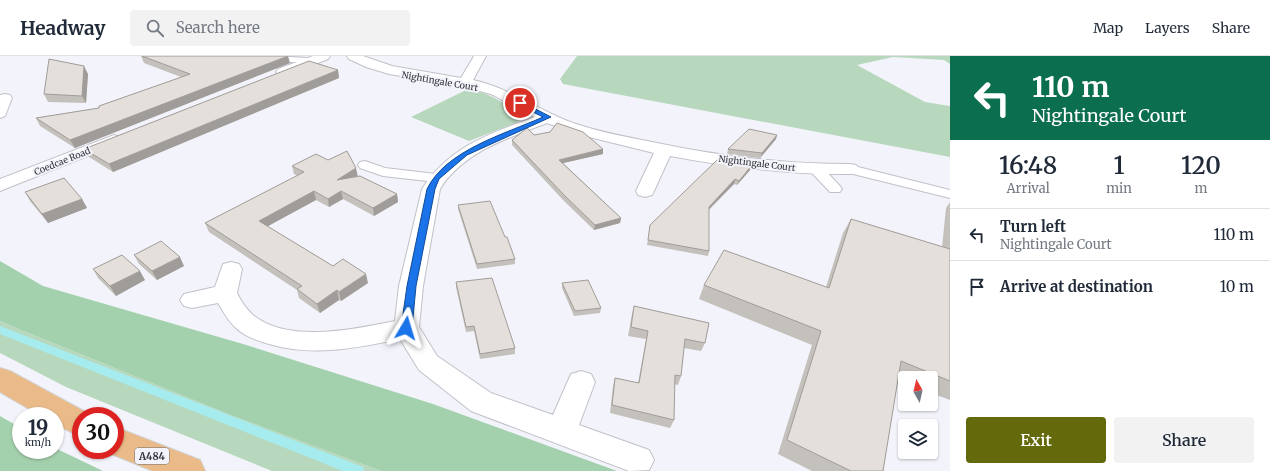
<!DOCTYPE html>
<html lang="en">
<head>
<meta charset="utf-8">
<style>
  body { margin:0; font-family:Merriweather,serif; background:#f2f2f3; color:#1f2937; height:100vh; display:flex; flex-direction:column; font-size:15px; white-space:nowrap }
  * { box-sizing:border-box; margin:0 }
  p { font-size:13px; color:#747a83 }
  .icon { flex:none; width:22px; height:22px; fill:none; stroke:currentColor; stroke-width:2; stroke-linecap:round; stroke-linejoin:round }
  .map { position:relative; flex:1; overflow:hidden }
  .sheet { display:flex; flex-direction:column; background:#fff; width:320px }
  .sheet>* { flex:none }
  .hud { background:#0b6e4f; color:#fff; overflow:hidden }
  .needle { width:26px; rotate:352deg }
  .buttons { position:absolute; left:898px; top:315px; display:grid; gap:8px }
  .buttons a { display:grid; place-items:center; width:40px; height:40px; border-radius:4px; background:#fff; box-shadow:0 1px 3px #0004; font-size:20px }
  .speed { position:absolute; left:12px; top:351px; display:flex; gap:8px; font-size:20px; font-weight:700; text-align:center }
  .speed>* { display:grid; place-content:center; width:52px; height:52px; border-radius:50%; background:#fff; box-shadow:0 1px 3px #0004; line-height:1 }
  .speed small { font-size:10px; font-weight:400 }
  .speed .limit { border:6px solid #d22; background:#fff; color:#111 }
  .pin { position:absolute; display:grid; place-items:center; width:34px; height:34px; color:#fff; margin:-17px; border:2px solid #fff; border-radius:50%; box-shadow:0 1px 4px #0007 }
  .me { position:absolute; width:44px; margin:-22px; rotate:7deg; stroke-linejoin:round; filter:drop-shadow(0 0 3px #0008) }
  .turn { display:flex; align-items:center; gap:14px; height:84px; padding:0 16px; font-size:18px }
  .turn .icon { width:52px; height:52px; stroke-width:2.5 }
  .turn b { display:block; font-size:28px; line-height:34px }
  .eta { display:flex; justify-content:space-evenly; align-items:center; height:68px; text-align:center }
  .eta b { font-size:24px; font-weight:600; line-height:28px }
  .primary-button { display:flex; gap:8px; margin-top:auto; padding:8px 16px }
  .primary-button a { flex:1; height:46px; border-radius:4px; background:#646a0c; color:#fff; font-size:16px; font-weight:600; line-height:46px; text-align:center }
  .primary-button a+a { background:#f2f2f3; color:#1f2937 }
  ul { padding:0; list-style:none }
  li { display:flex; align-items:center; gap:12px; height:52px; padding:0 16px; border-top:1px solid #e0e1e3 }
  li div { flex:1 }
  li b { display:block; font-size:15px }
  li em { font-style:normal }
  header { display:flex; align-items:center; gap:24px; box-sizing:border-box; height:56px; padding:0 20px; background:#fff; border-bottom:1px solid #e0e1e3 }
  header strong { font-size:19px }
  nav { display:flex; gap:22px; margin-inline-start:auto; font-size:14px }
  .search { width:280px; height:36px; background:#f2f2f3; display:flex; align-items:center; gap:10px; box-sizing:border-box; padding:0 14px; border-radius:4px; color:#747a83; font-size:15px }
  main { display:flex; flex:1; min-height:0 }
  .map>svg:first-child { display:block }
  .green { fill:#b8d8be }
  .forest { fill:#a4d1ad }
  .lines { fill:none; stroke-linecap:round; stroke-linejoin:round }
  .stream { fill:#a6ecef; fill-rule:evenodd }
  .lane-casing { stroke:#c0c1c8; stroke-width:2 }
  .street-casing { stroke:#c0c1c8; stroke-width:2 }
  .primary-casing { stroke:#d2d2d3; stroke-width:2 }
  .lane { fill:#fff; fill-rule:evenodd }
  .street { fill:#fff; fill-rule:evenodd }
  .primary { fill:#eaba88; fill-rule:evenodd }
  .wall { fill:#c4c0bb }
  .shaded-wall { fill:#a09c99 }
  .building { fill:#e4dfda; stroke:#a09c99 }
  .route { fill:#1a73e8; stroke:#114b97 }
  .labels { text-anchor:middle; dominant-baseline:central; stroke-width:4; stroke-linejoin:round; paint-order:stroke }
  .far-street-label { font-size:9px; fill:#323336; stroke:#f3f4fb }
  .shield { fill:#f3f4fb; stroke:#6c6d71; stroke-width:1 }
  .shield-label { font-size:10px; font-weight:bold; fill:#323336 }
</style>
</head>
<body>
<header>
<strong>Headway</strong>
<div class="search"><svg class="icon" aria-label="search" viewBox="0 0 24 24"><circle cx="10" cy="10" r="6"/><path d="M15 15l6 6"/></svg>Search here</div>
<nav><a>Map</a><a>Layers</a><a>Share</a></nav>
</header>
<main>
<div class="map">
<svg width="950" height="415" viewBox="0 0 950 415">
  <rect width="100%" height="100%" fill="#f3f4fb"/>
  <!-- green -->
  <path class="green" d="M577,0H950V8L944,4L893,1L857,9L925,46L950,50V101L563,28L560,23Z
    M468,33C490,37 502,46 521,58V63L516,67L469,85L411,61Z
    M0,265L16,272L233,360L381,415H272L66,331L0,297Z"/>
  <!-- forest -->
  <path class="forest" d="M0,205L43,230L243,288L433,348L617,415H381L233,360L16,272L0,265Z
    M0,360L21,372V394H55V392L103,415H0Z"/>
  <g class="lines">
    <!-- stream -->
    <path class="stream" d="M0,270L363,411L364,415H343L0,278Z"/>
    <defs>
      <path id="lane" d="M224,0C238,0 312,0 318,4L313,7L229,3Z
        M365,105L385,112L436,118L441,119L443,122L441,125L436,126L383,120L360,112L358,109L360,106Z
        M850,109L950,134V142L845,116L843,113L845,110Z
        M817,110L822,111L840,130L842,133L840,136H830L812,117L810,114L812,111Z"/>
      <path id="street" d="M313,0H330L328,3L288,19H278L276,16L278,13Z
        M347,0H363L392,10L461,22L474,0H486L473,24C511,32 540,56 576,68C600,76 627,81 652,86C718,100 783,108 850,108L856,109L859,113L856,117L850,118C789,119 730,111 670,100L654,135L652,139L645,141L638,139L636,135L654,97L581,79L547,67C508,82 463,96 440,133L423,230L419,271L437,300L491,337L553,359L571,318L581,315L591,318L595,326L579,369L649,394L654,404L649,414L629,415L471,355L419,314L400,283C356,292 313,301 269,288C258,285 244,280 236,272C228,265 223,255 218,247L192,252L184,250L180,244L184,238L215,231L223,208L231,206L239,208L242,213L237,237C241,245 246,253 253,259C288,288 355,273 395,265L399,230L422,133C450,90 489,78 535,61L491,38L460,30L389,18L366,11L349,3Z
        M5,38L10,39L12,42L5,60L0,62V39Z
        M114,79L120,81L122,84L120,87L0,135V123Z"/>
      <path id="primary" d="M0,312L10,315L91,359L81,360V381L55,368V360H41L0,336Z
        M115,371L200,404L205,415H153L104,395L115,394Z"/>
    </defs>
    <!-- lane casing -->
    <use href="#lane" class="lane-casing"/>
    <!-- street casing -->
    <use href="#street" class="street-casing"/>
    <!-- primary casing -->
    <use href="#primary" class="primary-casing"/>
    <!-- lane -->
    <use href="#lane" class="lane"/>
    <!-- street -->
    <use href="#street" class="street"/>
    <!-- primary -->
    <use href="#primary" class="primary"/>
  </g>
  <!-- wall -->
  <path class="wall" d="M141,0L290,7L75,92L40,70L36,62L99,52L181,21L144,7Z
    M338,14L339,22L113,116L89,101L84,93Z
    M88,18L86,47L48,46L44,38Z
    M534,79L603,93V98L563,107L621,162L620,167L594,174L564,145L512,89V84Z
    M777,79L776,83L760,102L727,98L728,93Z
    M292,110L358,120L397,138L398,146L374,160L343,143L329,151L316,144L267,170L333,210L368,227L341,245L339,244L320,257L299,242L297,234L209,176L205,167L298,120L294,118Z
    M750,114L737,129L734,128L709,154V195L708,200L647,189L650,169Z
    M25,136L82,143L87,152L48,167L30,145Z
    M950,146V344L931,337V322H905V326L898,323L883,415H812L778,398L812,289L699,243L704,229L826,231L843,177L851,163L942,191L946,152Z
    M458,149L505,181L515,203V208L477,213L458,153Z
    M134,199L184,210L157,224L139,208Z
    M93,213L145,224L116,240L98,222Z
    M456,226L515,292V298L480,303L474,275L466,276L456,231Z
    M562,227L601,252L600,257L574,260L562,232Z
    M634,250L705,287L701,295L684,292L681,320L678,329L674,328V364L670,372L610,357L613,330L615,322L638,327L646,283L628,280L632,258Z"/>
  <!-- shaded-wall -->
  <path class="shaded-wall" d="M288,0L290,7L75,92L70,84Z
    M84,10L88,18L86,47L82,40Z
    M338,14L339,22L113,116L109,108Z
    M777,79L776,83L760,102L762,97Z
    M603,93V98L559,108V104Z
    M752,109L750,114L737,129L739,125Z
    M356,112L358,121L337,124Z
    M735,123L734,128L707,155L709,151Z
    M314,135L316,144L261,174L259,165Z
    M341,135L343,143L329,151L328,143Z
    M397,138L398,146L374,160L373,152Z
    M82,143L87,152L48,167L42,158Z
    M621,162L620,167L594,174L595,169Z
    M180,201L184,210L157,224L152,215Z
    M140,215L145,224L116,240L110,230Z
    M366,218L368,227L341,245L339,236Z
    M337,234L339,244L320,257L317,248Z"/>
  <!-- building -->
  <path class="building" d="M142,0H288L70,84L36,62L99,52V50L190,18Z
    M49,3L84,10L82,40L44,38Z
    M309,5L338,14L109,108L84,93Z
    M557,67L583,76L603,93L559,104L621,162L595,169L565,140L512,84L527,72L534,79L550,76Z
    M749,73L777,79L762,97L728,93Z
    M347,95L356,112L337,124L360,120L397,138L373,152L341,135L328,143L314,135L259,165L333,210L343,203L366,218L339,236L337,234L317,248L297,233L302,230L205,167L304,116L292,110L316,98L328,104Z
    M717,104L752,109L739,125L735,123L709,151V195L648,184L650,169Z
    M64,122L82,143L42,158L25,136Z
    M490,145L505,181H507L515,203L477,208L458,149Z
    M851,163L950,193V325L901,305L883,415H851L787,384L821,275L704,229L724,194L829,232Z
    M161,185L180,201L152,215L134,199Z
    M122,199L140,215L110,230L93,213Z
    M492,222L515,292L480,298L474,270L466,271L456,226Z
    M588,224L601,252L575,255L562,227Z
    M634,250L709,267L705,287L685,283L681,320L675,319L674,364L612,349L615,322L639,327L648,275L631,271Z"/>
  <!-- route -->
  <path class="route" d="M520,45L551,61L467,99L439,123L435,133L416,230L412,272L410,275H403L401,272L407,230L427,133C446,94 505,78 543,61L517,48V47Z"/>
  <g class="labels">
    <!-- far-street labels -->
    <g class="far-street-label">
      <text transform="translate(440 25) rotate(10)">Nightingale Court</text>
      <text transform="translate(62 105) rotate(-22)">Coedcae Road</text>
      <text transform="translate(757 107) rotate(7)">Nightingale Court</text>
    </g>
    <!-- shield labels -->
    <rect class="shield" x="135" y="392" width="34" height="16" rx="3"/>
    <g class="shield-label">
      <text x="152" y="400">A484</text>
    </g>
  </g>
</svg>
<div class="buttons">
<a><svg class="needle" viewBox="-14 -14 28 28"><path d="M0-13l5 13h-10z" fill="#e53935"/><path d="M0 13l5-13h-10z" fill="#747a83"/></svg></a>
<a><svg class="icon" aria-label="layers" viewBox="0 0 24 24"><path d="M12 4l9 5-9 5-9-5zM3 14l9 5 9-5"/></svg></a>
</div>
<div class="speed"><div>19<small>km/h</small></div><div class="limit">30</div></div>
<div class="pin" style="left:520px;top:47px;background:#d93025"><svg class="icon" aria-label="arrive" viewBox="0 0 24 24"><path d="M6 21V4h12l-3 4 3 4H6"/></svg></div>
<svg class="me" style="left:406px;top:272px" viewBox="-20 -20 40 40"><path d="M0-17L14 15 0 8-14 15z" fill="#1a73e8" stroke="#fff" stroke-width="4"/></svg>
</div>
<section class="sheet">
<div class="hud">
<div class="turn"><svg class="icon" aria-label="left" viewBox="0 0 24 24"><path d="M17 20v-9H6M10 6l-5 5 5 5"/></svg><div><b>110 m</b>Nightingale Court</div></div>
</div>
<div class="eta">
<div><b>16:48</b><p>Arrival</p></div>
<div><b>1</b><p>min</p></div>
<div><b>120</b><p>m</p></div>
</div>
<ul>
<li><svg class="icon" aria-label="left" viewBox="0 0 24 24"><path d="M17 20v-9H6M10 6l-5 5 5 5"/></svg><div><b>Turn left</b><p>Nightingale Court</p></div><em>110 m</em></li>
<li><svg class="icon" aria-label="arrive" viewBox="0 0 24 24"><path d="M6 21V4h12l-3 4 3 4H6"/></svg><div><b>Arrive at destination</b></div><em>10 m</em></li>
</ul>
<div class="primary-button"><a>Exit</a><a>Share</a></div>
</section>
</main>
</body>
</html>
